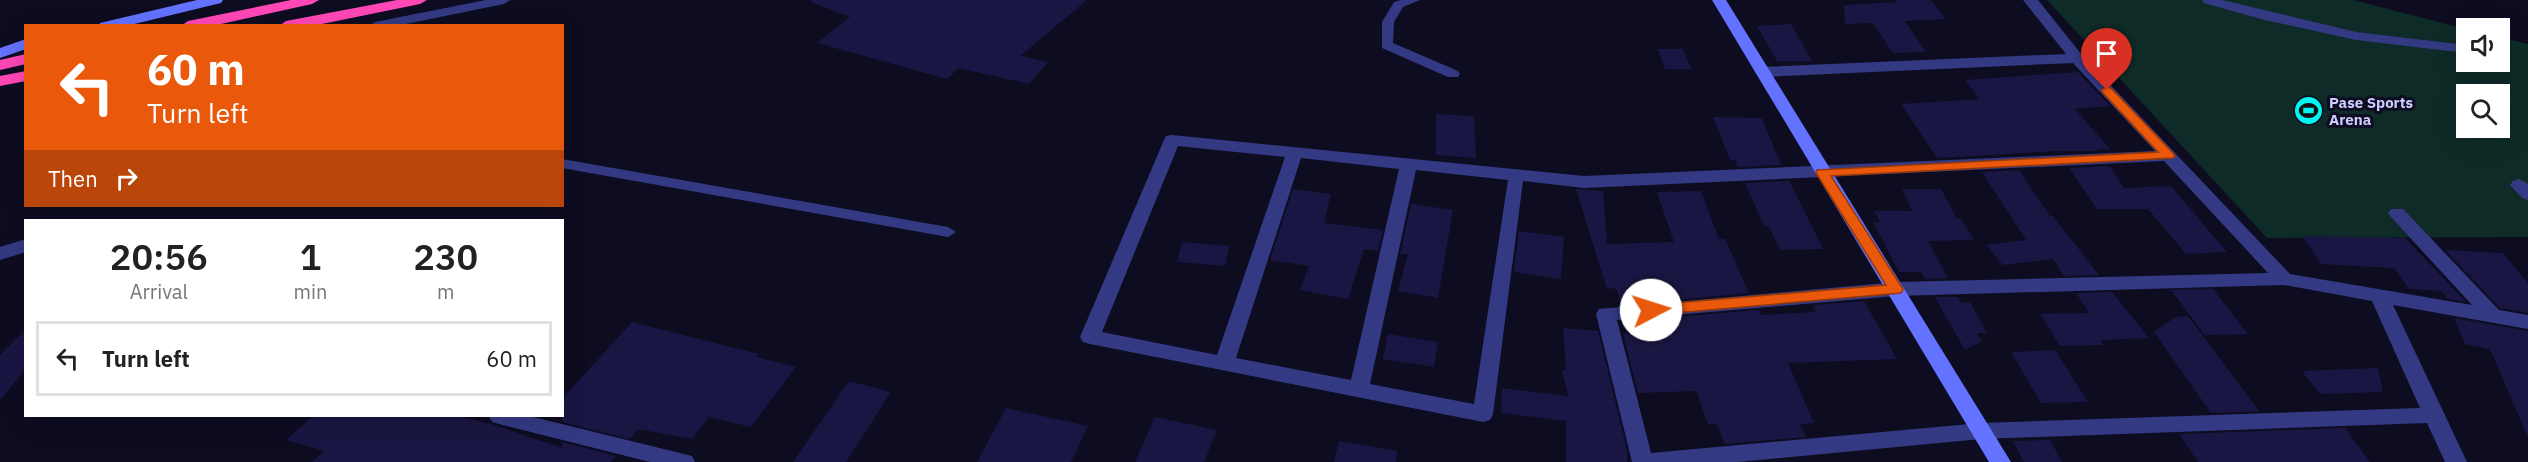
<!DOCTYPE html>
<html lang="en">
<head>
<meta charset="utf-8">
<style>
  body { margin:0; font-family:"IBM Plex Sans",sans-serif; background:#f6f6f6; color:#222; height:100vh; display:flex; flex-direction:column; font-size:22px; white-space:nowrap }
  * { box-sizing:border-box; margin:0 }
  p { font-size:20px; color:#767676 }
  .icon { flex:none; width:33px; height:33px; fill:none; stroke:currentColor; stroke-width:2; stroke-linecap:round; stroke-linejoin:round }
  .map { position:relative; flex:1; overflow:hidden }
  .details { position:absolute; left:24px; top:219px; width:540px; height:198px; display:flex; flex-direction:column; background:#fff; border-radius:0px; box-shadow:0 6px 24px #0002 }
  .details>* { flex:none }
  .banner { position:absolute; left:24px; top:24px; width:540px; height:183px; border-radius:0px; box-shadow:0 6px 24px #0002; background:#ea580c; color:#fff; overflow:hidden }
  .buttons { position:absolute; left:2456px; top:18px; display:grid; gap:12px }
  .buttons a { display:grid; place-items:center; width:54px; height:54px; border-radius:0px; background:#fff; box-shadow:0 6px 24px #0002; font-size:30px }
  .pin { position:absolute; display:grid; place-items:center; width:51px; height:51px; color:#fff; margin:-62px -26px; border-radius:50% 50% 50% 0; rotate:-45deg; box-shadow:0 0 6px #0007 }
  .pin .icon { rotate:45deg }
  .me { position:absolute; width:66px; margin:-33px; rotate:85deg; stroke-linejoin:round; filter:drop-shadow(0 0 4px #0008) }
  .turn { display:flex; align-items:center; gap:21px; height:126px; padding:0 24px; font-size:27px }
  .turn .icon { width:78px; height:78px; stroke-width:2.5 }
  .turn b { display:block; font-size:42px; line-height:51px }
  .then { display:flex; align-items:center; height:57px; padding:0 24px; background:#0003; gap:12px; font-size:22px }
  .eta { display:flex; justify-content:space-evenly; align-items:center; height:102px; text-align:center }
  .eta b { font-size:36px; font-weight:600; line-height:42px }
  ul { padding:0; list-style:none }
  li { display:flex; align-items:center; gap:18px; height:75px; margin:0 12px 9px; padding:0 12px; border:3px solid #e0e0e0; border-radius:0px }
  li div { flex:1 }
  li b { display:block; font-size:22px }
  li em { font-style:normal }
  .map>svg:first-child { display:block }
  .green { fill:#0e2b27; fill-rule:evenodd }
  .building { fill:#1a1643 }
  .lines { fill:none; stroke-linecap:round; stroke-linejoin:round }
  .lane { fill:#333a83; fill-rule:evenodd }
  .street { fill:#333a83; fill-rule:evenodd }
  .secondary { fill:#6372ff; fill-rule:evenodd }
  .highway { fill:#ff47b6; fill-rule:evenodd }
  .route { fill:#ea580c; stroke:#983908; stroke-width:1.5 }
  .labels { text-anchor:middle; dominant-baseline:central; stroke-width:6; stroke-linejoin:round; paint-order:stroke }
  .poi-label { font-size:15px; font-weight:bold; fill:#ccf; stroke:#0d0c21; text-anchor:start }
</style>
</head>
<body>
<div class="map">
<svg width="2528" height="462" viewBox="0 0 2528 462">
  <rect width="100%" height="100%" fill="#0d0c21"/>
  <!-- green -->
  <path class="green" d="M2047,0H2353L2466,29V62H2499V37L2528,44V237L2267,238ZM2466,94H2499V128H2466Z"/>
  <!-- building -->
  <path class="building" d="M812,0H1087L1020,56L1048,62L1029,84L959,68L947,79L817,43L850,17L811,2Z
    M1896,0H1931L1946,19L1905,21L1926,52L1893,53L1873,23L1845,24L1844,5L1898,2Z
    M1791,24L1812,61H1777L1757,26Z
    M1658,49H1683L1691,69H1665Z
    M2078,72L2110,106L2075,109L2110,149H2097L2098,151H2058L1937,158L1901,104L1980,99L1965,80Z
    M1436,114L1474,116L1476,158L1436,155Z
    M1713,117L1762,118L1781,165L1738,167L1735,160H1730Z
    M2109,166L2124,188L2171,186L2227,252L2186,254L2148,209H2097L2069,168Z
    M2019,170L2050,216H2053L2099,275L2064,276L2053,259L2003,265L1986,245L2026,240L1982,172Z
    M1788,181L1790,182L1823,249L1780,250L1769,226H1764L1745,183Z
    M1293,189L1331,194L1324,223L1383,230L1378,251L1364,249L1348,299L1300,290L1309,266L1270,260Z
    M1576,189L1603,191L1607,244L1674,242L1657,192L1701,191L1719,239H1725L1749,293L1622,305L1616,288L1607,289Z
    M1902,189H1941L1957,219H1961L1974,240L1928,241L1948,278L1925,279L1921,272H1899L1873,222H1880L1874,211H1912Z
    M1411,204L1453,210L1438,298L1398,291L1408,254H1400Z
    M1519,231L1564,237L1561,279L1514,272Z
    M2302,236L2405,238L2466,302L2446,298L2442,291L2409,289L2394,268L2321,264Z
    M1182,242L1229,246L1225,266L1177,262Z
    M2445,250L2503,253L2528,283V313L2500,308Z
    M2213,289L2248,334L2205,335L2171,290Z
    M2112,292L2149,338L2100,340L2104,345L2060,346L2040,314L2089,313L2076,293Z
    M1935,297H1958L1961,303L1970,302L1987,333H1977L1982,341L1965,350Z
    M1864,301L1897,359L1788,363L1814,423L1800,424L1806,437L1725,444L1717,424H1708L1696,391L1638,393L1623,333L1631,334L1627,321L1758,310L1760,315L1816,312L1813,305Z
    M2188,316L2259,411L2211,413L2154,332L2175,317Z
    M2454,318L2528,331V437L2490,349L2465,344Z
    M632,322L759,354L756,357L796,367L751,427L709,417L692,439L638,429L630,439L562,422V399Z
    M1563,328L1598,331L1627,450V462H1566V421L1501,413L1502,388L1568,396L1562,370H1566Z
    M26,329V369L0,400V355Z
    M1388,334L1438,342L1434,367L1383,359Z
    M2055,350L2088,402L2041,403L2011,352Z
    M2378,368L2383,392L2320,394L2302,371Z
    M849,381L891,392L846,462H793Z
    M1006,408L1088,426L1071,462H977Z
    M313,416H458L491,424L562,448V442L616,456L610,462H312L324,451L286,440Z
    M1155,417L1217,430L1204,462H1135Z
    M2345,428L2370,462H2198L2179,434Z
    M2050,440L2062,462H2024L2013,441Z
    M1339,441L1397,451L1396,462H1334Z"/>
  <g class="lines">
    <!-- lane -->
    <path class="lane" d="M486,0H510L504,4L396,26H369L375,22Z
      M1401,0H1420L1403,7L1394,22L1393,43L1458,71L1460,74L1458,77H1448L1382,48V22L1394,2Z
      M2202,0H2222L2356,32L2466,45V53L2356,40L2265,20L2204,3Z
      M562,159L948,227L956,232L948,237L562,168Z"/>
    <!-- street -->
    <path class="street" d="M2023,0H2038L2082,55L2290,274L2472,305L2391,217L2388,213L2391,209H2403L2499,310L2528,315V329L2393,305L2467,462H2445L2427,423L1981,439L1738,462H1632L1596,314L1599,309L1896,282L2268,273L2164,161L1584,188L1523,181L1493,414L1490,420L1483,422L1090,344L1083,342L1080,337L1164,140L1166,136L1172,135L1584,176L2155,151L2073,63L1762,77L1754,72L1762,67L2066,54ZM1178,146L1285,157L1217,355L1102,332ZM1301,158L1399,169L1351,380L1236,358ZM1416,170L1508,180L1474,404L1370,384ZM2284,285L2372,301L2420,408L1981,423L1651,453L1617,320L1896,296Z
      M2519,179L2528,184V200L2522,198L2510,185L2513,181Z
      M26,239V252L0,260V247Z
      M489,416H529L684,454L692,456L695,462H650L499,424L492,422Z"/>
    <!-- secondary -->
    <path class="secondary" d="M197,0H223L221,3L126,26H98L100,23Z
      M1712,0H1726L2011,462H1989Z
      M26,39V49L0,58V48Z"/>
    <!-- highway -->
    <path class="highway" d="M291,0H319L312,4L212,26H181L188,21Z
      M397,0H427L420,4L312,26H279L286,21Z
      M26,54V64L0,70V60Z
      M26,71V81L0,86V76Z"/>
  </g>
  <!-- route -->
  <path class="route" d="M2107,87L2111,88L2173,153L2175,156L2173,158L1831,176L1901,286L1903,289L1901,293L1651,315L1643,310L1651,305L1886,285L1816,173L1817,170L2158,152L2103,93L2101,90Z"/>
  <!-- icons -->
  <defs>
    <symbol id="stadium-disc" viewBox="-11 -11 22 22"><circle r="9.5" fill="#00f7f1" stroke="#0d0c21"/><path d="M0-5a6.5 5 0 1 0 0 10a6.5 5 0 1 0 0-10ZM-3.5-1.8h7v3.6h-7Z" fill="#111"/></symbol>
  </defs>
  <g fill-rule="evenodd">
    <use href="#stadium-disc" x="2292" y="94" width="33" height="33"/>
  </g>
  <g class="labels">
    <!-- poi labels -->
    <g class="poi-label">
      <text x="2329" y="102">Pase Sports<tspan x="2329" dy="17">Arena</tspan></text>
    </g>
  </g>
</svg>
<div class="buttons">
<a><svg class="icon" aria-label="sound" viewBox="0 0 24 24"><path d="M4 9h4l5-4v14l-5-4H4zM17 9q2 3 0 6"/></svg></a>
<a><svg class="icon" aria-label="search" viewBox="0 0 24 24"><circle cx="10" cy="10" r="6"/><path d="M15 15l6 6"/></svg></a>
</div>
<div class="pin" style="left:2107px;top:90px;background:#d93025"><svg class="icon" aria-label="arrive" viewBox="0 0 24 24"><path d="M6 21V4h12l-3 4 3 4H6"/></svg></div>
<svg class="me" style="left:1651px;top:310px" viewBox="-20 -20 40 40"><circle r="19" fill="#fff"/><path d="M0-13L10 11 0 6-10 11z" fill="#ea580c"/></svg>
<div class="banner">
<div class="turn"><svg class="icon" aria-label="left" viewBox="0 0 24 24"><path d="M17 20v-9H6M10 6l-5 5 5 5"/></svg><div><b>60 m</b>Turn left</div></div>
<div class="then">Then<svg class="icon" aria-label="right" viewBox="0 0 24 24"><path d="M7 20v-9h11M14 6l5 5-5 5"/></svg></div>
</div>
<section class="details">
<div class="eta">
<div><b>20:56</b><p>Arrival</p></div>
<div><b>1</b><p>min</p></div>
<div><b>230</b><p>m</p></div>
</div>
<ul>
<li><svg class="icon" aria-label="left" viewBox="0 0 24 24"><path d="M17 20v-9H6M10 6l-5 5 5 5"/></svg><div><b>Turn left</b></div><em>60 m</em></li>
</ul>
</section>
</div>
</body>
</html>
